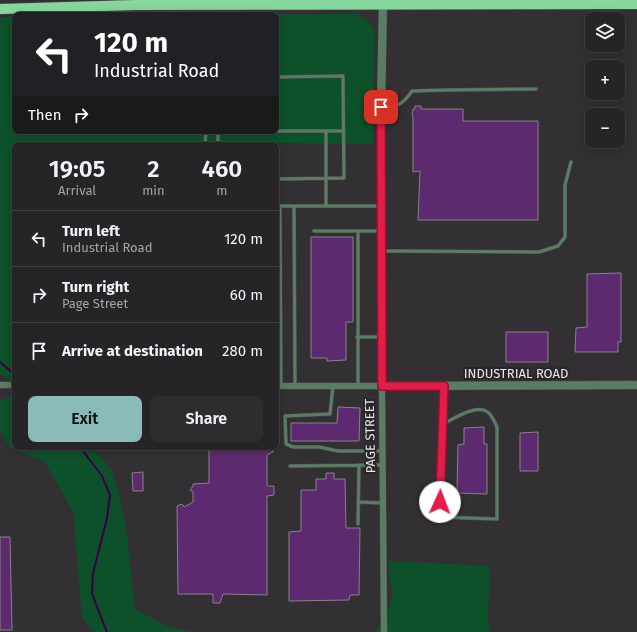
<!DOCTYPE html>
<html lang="en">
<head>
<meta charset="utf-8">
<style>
  body { margin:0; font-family:"Fira Sans",sans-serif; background:#2e2c2e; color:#f1f3f6; height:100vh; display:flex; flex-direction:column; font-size:15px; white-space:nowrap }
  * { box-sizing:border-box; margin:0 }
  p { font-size:13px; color:#a4a4a7 }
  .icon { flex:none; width:22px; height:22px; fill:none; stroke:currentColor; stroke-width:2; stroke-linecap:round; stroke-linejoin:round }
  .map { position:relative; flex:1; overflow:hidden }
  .panel { position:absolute; left:12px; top:142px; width:267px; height:308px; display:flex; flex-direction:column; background:#262426; border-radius:8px; box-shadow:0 2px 10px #0003,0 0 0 1px #424143 }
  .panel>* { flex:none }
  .top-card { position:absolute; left:12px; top:12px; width:267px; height:122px; border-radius:8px; box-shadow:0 2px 10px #0003,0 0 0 1px #424143; background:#202124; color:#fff; overflow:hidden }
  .buttons { position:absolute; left:585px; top:12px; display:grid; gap:8px }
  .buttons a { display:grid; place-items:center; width:40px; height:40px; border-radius:8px; background:#262426; box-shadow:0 2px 10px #0003,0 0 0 1px #424143; font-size:20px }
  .pin { position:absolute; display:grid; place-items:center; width:34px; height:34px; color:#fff; margin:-17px; border-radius:8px; box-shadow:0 2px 6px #0006 }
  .me { position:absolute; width:44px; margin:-22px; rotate:2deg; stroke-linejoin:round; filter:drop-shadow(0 0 3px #0008) }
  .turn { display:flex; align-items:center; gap:14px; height:84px; padding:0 16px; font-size:18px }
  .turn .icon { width:52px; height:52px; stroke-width:2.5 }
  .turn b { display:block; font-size:28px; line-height:34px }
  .then { display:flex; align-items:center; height:38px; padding:0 16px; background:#0003; gap:8px; font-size:15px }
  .eta { display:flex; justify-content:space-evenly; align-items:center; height:68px; text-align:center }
  .eta b { font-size:24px; font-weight:600; line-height:28px }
  .primary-button { display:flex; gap:8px; margin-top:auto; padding:8px 16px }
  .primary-button a { flex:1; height:46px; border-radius:8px; background:#8bbbb9; color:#111; font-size:16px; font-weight:600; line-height:46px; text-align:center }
  .primary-button a+a { background:#2e2c2e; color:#f1f3f6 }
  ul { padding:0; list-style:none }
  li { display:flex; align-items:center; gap:12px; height:56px; padding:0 16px; border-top:1px solid #424143 }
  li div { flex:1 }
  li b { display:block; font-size:15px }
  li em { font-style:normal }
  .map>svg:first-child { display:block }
  .green { fill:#0c5129 }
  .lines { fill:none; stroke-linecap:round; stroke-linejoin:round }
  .stream { stroke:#370047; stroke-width:2 }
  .building { fill:#5d2a6f; stroke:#868387 }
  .service-casing { stroke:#4f4d50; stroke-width:4 }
  .minor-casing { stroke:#4f4d50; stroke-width:7 }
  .tertiary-casing { stroke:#4f4d50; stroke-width:9 }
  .trunk-casing { stroke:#4f4d50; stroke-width:11 }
  .service { stroke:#5a7c63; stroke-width:3 }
  .minor { stroke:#5a7c63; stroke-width:6 }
  .tertiary { stroke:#5a7c63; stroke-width:8 }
  .trunk { stroke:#86d79c; stroke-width:10 }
  .route-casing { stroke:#92132f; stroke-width:10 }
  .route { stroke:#e11d48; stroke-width:7 }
  .labels { text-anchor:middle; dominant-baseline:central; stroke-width:4; stroke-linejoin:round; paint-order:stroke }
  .street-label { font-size:13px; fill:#eae8ea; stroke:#282629 }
</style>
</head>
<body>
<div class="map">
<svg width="637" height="632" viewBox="0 0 637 632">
  <rect width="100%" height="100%" fill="#323033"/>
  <!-- green -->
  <path class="green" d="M356,14L369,22L375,30L373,144L169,142L168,145H15V380H10L0,373V17H15V131H276V15H220Z
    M15,396V447H91L112,471L120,497L127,535L135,609L167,626L193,632H94L82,617L73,512L45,462L10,448L0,431V400Z
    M388,561L490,566L488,624L490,632H375L388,611L392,597Z"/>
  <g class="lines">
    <!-- stream -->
    <path class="stream" d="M0,362L15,375
      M80,447L102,476L110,495L107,518L93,573L92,593L97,607L107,632"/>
  </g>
  <!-- building -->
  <path class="building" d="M415,106H421V109H463V121H538V220H418L420,171L413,172V117L412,116L413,109H415Z
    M311,237H353V322H346V360L327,361V358H311Z
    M621,273V342H618V352H575L576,328L587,327V274Z
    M506,332H548V362H506Z
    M338,407L360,408L359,441H291V423H337Z
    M484,427V444H487V494L457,493L458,445L464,444V428Z
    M538,432V471H520V433Z
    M209,447H273V452L267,455V486H274V495L267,496V595L223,594L220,603H213V594H178L177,506L182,504L184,507L193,502V492L190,490L193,486V484L209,483Z
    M143,472V491H133L132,473Z
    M326,473H334V479H345L346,528H360L359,595H350L349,600L289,601V532L301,531V490H316V479H326Z
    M0,537H10L12,630H0Z"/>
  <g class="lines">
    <defs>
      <path id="service" d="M276,77L343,76L344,178L276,179
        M383,107C397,108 404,103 412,91L447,90L536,89
        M261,131H344
        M326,131V206
        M205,145L206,131
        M218,145V131
        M294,206L295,386
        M314,231H381
        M383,251L539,252L558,246L565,237V185L571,162
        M357,337H381
        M281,386L280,206H380
        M333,386L330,414L285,416L286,444L293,447H319L338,451H382
        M358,387V231
        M443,424C453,419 475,405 486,411C492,414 494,421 497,427V519L440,517L444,386
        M290,466L382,465
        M358,502L382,503
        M358,524L359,465"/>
      <path id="minor" d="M0,385H15
        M276,386H382L384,632"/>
      <path id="tertiary" d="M383,0L381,107L382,386L637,385"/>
      <path id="trunk" d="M0,9L135,5L637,4"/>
    </defs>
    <!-- service casing -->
    <use href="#service" class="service-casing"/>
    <!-- minor casing -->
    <use href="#minor" class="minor-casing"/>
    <!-- tertiary casing -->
    <use href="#tertiary" class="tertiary-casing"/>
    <!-- trunk casing -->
    <use href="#trunk" class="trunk-casing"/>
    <!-- service -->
    <use href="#service" class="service"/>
    <!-- minor -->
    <use href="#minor" class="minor"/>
    <!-- tertiary -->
    <use href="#tertiary" class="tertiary"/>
    <!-- trunk -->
    <use href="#trunk" class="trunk"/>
  </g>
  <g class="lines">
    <defs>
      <path id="route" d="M381,107L382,386H444L440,502"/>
    </defs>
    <!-- route casing -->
    <use href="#route" class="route-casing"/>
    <!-- route -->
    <use href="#route" class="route"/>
  </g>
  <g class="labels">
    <!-- street labels -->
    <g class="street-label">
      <text x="516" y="373">INDUSTRIAL ROAD</text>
      <text transform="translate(370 436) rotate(-91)">PAGE STREET</text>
    </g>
  </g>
</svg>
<div class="buttons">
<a><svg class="icon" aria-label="layers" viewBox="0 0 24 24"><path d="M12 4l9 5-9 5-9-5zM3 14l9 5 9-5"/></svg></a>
<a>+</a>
<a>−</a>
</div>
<div class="pin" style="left:381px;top:107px;background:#d93025"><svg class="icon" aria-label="arrive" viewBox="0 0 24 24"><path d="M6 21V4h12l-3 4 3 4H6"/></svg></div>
<svg class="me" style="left:440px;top:502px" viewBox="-20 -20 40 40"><circle r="19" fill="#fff"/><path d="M0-13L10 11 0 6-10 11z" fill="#e11d48"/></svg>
<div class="top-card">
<div class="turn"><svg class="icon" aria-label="left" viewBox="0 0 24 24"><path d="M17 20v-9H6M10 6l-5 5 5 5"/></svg><div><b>120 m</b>Industrial Road</div></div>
<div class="then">Then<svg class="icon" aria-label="right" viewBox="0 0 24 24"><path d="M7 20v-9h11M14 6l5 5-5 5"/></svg></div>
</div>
<section class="panel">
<div class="eta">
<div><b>19:05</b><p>Arrival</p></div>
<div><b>2</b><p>min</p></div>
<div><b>460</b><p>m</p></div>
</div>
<ul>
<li><svg class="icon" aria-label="left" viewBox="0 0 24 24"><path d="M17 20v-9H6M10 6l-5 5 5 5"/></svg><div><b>Turn left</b><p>Industrial Road</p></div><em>120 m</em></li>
<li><svg class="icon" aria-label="right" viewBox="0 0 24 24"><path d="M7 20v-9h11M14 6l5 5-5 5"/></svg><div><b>Turn right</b><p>Page Street</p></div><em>60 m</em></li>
<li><svg class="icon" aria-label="arrive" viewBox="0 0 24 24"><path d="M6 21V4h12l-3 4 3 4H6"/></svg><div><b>Arrive at destination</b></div><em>280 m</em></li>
</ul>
<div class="primary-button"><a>Exit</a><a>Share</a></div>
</section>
</div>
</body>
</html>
